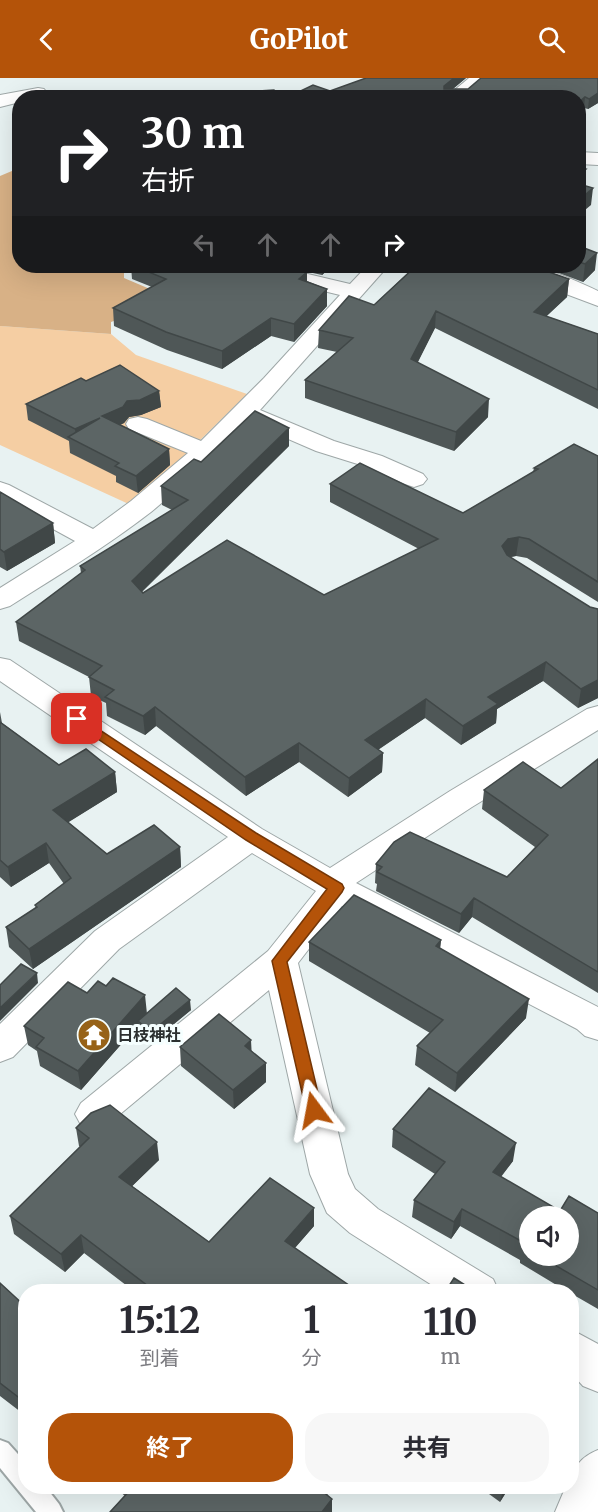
<!DOCTYPE html>
<html lang="ja">
<head>
<meta charset="utf-8">
<style>
  body { margin:0; font-family:Merriweather,"Noto Sans JP",serif; background:#f7f7f7; color:#2b2b33; height:100vh; display:flex; flex-direction:column; font-size:22px; white-space:nowrap }
  * { box-sizing:border-box; margin:0 }
  p { font-size:20px; color:#7c7c81 }
  .icon { flex:none; width:33px; height:33px; fill:none; stroke:currentColor; stroke-width:2; stroke-linecap:round; stroke-linejoin:round }
  .map { position:relative; flex:1; overflow:hidden }
  .drawer { position:absolute; left:18px; top:1206px; width:561px; height:210px; display:flex; flex-direction:column; background:#fff; border-radius:24px; box-shadow:0 6px 24px #0002 }
  .drawer>* { flex:none }
  .banner { position:absolute; left:12px; top:12px; width:574px; height:183px; border-radius:24px; box-shadow:0 6px 24px #0002; background:#202124; color:#fff; overflow:hidden }
  .tools { position:absolute; left:519px; top:1128px; display:grid; gap:12px }
  .tools a { display:grid; place-items:center; width:60px; height:60px; border-radius:50%; background:#fff; box-shadow:0 6px 24px #0002; font-size:30px }
  .pin { position:absolute; display:grid; place-items:center; width:51px; height:51px; color:#fff; margin:-26px; border-radius:12px; box-shadow:0 3px 9px #0006 }
  .me { position:absolute; width:66px; margin:-33px; rotate:347deg; stroke-linejoin:round; filter:drop-shadow(0 0 4px #0008) }
  .turn { display:flex; align-items:center; gap:21px; height:126px; padding:0 30px; font-size:27px }
  .turn .icon { width:78px; height:78px; stroke-width:2.5 }
  .turn b { display:block; font-size:42px; line-height:51px }
  .lanes { display:flex; align-items:center; height:57px; padding:0 30px; background:#0003; justify-content:center; gap:30px; direction:ltr }
  .lanes .off { opacity:.35 }
  .eta { display:flex; justify-content:space-evenly; align-items:center; height:102px; text-align:center }
  .eta b { font-size:36px; font-weight:700; line-height:42px }
  .cta { display:flex; gap:12px; margin-top:auto; padding:12px 30px }
  .cta a { flex:1; height:69px; border-radius:24px; background:#b45309; color:#fff; font-size:24px; font-weight:700; line-height:69px; text-align:center }
  .cta a+a { background:#f7f7f7; color:#2b2b33 }
  header { display:flex; justify-content:space-between; align-items:center; height:78px; padding:0 30px; background:#b45309; color:#fff; font-size:27px; font-weight:700 }
  .map>svg:first-child { display:block }
  .green { fill:#f5cea3 }
  .forest { fill:#d8b186 }
  .lines { fill:none; stroke-linecap:round; stroke-linejoin:round }
  .service-casing { stroke:#9ea7a7; stroke-width:4 }
  .minor-casing { stroke:#9ea7a7; stroke-width:2 }
  .service { fill:#fff; fill-rule:evenodd }
  .minor { fill:#fff; fill-rule:evenodd }
  .wall { fill:#4f5757; fill-rule:evenodd }
  .shaded-wall { fill:#404747 }
  .building { fill:#5c6565; stroke:#404747; stroke-width:1.5 }
  .route { fill:#b45309; stroke:#753606; stroke-width:1.5 }
  .labels { text-anchor:middle; dominant-baseline:central; stroke-width:6; stroke-linejoin:round; paint-order:stroke }
  .poi-label { font-size:16px; font-weight:bold; fill:#2c3030; stroke:#f5ffff; text-anchor:start }
</style>
</head>
<body>
<header><svg class="icon" aria-label="back" viewBox="0 0 24 24"><path d="M15 5l-7 7 7 7"/></svg>GoPilot<svg class="icon" aria-label="search" viewBox="0 0 24 24"><circle cx="10" cy="10" r="6"/><path d="M15 15l6 6"/></svg></header>
<div class="map">
<svg width="598" height="1434" viewBox="0 0 598 1434">
  <rect width="100%" height="100%" fill="#e8f2f2"/>
  <!-- green -->
  <path class="green" d="M0,248L111,256L136,277L247,316L133,428L0,367Z"/>
  <!-- forest -->
  <path class="forest" d="M19,90L20,188H124V200L164,217L163,226L111,244V256L0,248V98Z"/>
  <g class="lines">
    <defs>
      <path id="service" d="M0,1362L8,1365L26,1385V1408H45L59,1426L63,1434H36L0,1390Z"/>
      <path id="minor" d="M469,0H489L466,20H445Z
        M38,10L44,11L47,15L44,19L20,20V24L0,29V17Z
        M579,74L598,75V87L579,86Z
        M258,188H274L350,206L367,188H388L260,332L334,363L382,378L423,396L427,401L423,406L414,409L405,406L364,388L316,373L249,344C217,375 185,406 151,434C106,469 57,498 10,528L0,531V510L75,463L0,422V404L9,407L93,451L131,423L188,375L129,351L126,346L129,341L138,339L147,341L201,363L264,300L340,217L258,197L255,192Z
        M502,188C536,184 568,199 598,213V228L505,193Z
        M0,580L10,582L262,751L330,790L450,713L587,631L598,628V652L472,729L356,805L598,929V962L585,958L577,951L342,828L298,885L348,1096L355,1111L378,1131L493,1201L499,1214H443L350,1155L327,1135L310,1096L269,912L107,1047L94,1052L81,1047L75,1036L81,1025L268,873L316,813L252,775L119,871L13,979L0,984V946L95,853L228,759L0,603Z
        M572,1252L598,1266V1314L583,1308L572,1296Z
        M598,1372V1434H555L566,1408H572C572,1389 581,1379 598,1372Z"/>
    </defs>
    <!-- service casing -->
    <use href="#service" class="service-casing"/>
    <!-- minor casing -->
    <use href="#minor" class="minor-casing"/>
    <!-- service -->
    <use href="#service" class="service"/>
    <!-- minor -->
    <use href="#minor" class="minor"/>
  </g>
  <!-- wall -->
  <path class="wall" d="M466,0L453,11H468L574,0H598V25L588,31L584,30L330,13Z
    M579,168L595,192L583,204L540,188H534H579Z
    M131,188H279L307,194V203L327,211V228L294,264L271,258L222,291L167,272L114,248L113,230L152,209L132,201Z
    M281,188H332L322,197Z
    M407,188H532L569,201L567,219L546,238L598,256V331L435,250L418,284L488,339L454,373L305,320V302L337,274L318,270L319,252L374,227L414,189Z
    M86,303L159,313L161,329L141,337L129,339L124,345L120,347L169,371L170,387L138,415L116,404V398L70,375L69,363L28,342L26,326Z
    M289,368L142,514L143,515L324,517L419,471L330,424V406L463,435L533,394L534,390L598,378V524L527,480L516,478L510,479L590,529L598,531V620L578,630L543,603L497,631L496,645L461,667L425,640L378,672L383,675L382,694L348,719L299,684L246,718L156,648L145,657L107,638L106,625L91,618L89,599L19,563L16,544L81,495L80,488L172,432L162,427L161,408L201,384Z
    M0,414L53,445L55,465L7,493L0,489Z
    M0,634L2,645L59,687L115,694L117,714L68,744L107,776L180,769L181,789L33,891L9,869L6,849L36,830L35,827L64,806L49,785L11,809L0,799Z
    M598,681V915L472,839L459,855L376,813L377,806L375,805L376,786L507,799L535,769L482,731L484,712L561,710Z
    M441,862L440,870L526,940L455,1014L415,987L417,968L430,955L309,883V864Z
    M87,915L147,935L191,932L152,964L139,953V946L81,1012L40,988L37,973L28,967L24,948Z
    M180,969L252,973L266,1004L234,1031L181,988Z
    M76,1050L159,1082L132,1108L209,1164L314,1148L295,1170L349,1214H135L84,1175L65,1194L14,1156L10,1138L80,1069L79,1068Z
    M393,1051L513,1083L501,1099L560,1133L598,1135V1231L572,1216V1214H568L520,1185V1182L460,1148L451,1161L412,1139L414,1122L435,1096L392,1069ZM530,1138L568,1178H530Z
    M0,1205L26,1229V1338L0,1318Z
    M113,1408H333L327,1417L332,1421V1434H110L125,1418Z
    M478,1408H510L500,1424Z"/>
  <!-- shaded-wall -->
  <path class="shaded-wall" d="M454,0H466L444,18V8Z
    M598,15V25L588,31L589,21Z
    M585,19L584,30L579,33V24Z
    M586,91L584,108L579,111V96Z
    M593,110L591,127L579,137V122Z
    M597,175L595,192L583,204L585,186Z
    M322,188H332L322,197Z
    M307,194V211L299,201Z
    M569,201L567,219L532,252L534,234Z
    M327,211V228L294,264V246Z
    M436,233L435,250L410,299L411,281Z
    M271,240V258L222,291V273Z
    M159,313L161,329L141,337L129,339L124,345L104,354L102,338L127,323Z
    M489,321L488,339L454,373L456,354Z
    M100,340L76,363L75,351Z
    M289,350V368L134,521L132,503Z
    M169,371L170,387L138,415L136,398Z
    M53,445L55,465L7,493L4,474Z
    M519,459L516,478L506,480L502,468L508,461Z
    M546,584L543,603L497,631L496,645L461,667L463,648L488,619Z
    M598,602V620L578,630L581,611Z
    M426,621L425,640L364,681L365,662Z
    M155,629L156,648L145,657L143,638Z
    M299,665V684L246,718L245,699Z
    M383,675L382,694L348,719L349,700Z
    M115,694L117,714L56,752L53,732Z
    M46,765L49,785L11,809L8,789Z
    M180,769L181,789L33,891L29,871Z
    M474,820L472,839L459,855L461,836Z
    M441,862L439,881L436,868Z
    M37,895L38,905L0,943V930Z
    M145,917L147,936L138,943L139,946L81,1012L78,993Z
    M529,921L526,940L455,1014L457,995Z
    M190,922L191,932L152,964L151,954Z
    M251,962L252,981L245,968Z
    M266,985V1004L234,1031L233,1012Z
    M157,1064L159,1082L122,1118L119,1099Z
    M516,1065L513,1083L490,1112L493,1094Z
    M314,1130V1148L285,1181V1163Z
    M462,1131L460,1148L451,1161L454,1144Z
    M81,1157L84,1175L65,1194L61,1176Z
    M323,1408H333L320,1427L321,1412Z
    M504,1408H510L500,1424Z
    M332,1421V1434H322Z"/>
  <!-- building -->
  <path class="building" d="M366,0H454L444,8V11H468L481,0H598V15L589,21L585,19L579,24V20H286L313,7L330,13Z
    M274,12L285,20H153Z
    M579,89L586,91L579,96Z
    M579,106L593,110L579,122Z
    M579,168L597,175L585,186L579,184Z
    M140,188H279L307,194L299,201L327,211L294,246L271,240L222,273L166,254L113,230L166,201L151,195L155,193Z
    M416,188H532L569,201L534,234L598,256V312L436,233L411,281L489,321L456,354L305,302L353,260L319,252L349,218L374,227Z
    M120,287L159,313L140,322L127,323L123,329L102,338L169,371L136,398L115,388L119,385L68,359L100,340L75,351L26,326L81,300L86,303Z
    M255,333L289,350L132,503L143,515L227,462L324,517L438,461L330,406L360,385L463,435L538,391L534,390L574,366L598,378V504L529,461L519,459L508,461L502,468L507,477L590,529L598,531V602L581,611L546,584L488,619L498,626L463,648L426,621L365,662L383,675L349,700L299,665L245,699L155,629L143,638L105,619L114,612L89,599L102,588L16,544L85,492L80,488L188,422L161,408L194,381L201,384Z
    M0,414L53,445L4,474L0,471Z
    M0,644L59,687L86,671L115,694L53,732L107,776L154,747L180,769L29,871L6,849L37,829L35,827L71,800L46,765L8,789L0,782Z
    M598,681V894L474,820L461,836L377,794L382,789L376,786L394,764L410,754L507,799L548,757L484,712L523,684L561,710Z
    M354,817L441,862L436,868L529,921L457,995L417,968L443,942L309,864Z
    M21,886L37,895L0,930V907Z
    M113,900L145,917L78,993L36,969L44,960L24,948L68,904L87,915L98,903L106,908Z
    M176,910L190,922L151,954L138,943Z
    M219,936L251,962L245,968L266,985L233,1012L180,969Z
    M429,1010L516,1065L493,1094L560,1133L569,1118L598,1135V1212L539,1178H568V1138H530V1172L523,1168L525,1165L462,1131L454,1144L414,1122L445,1084L393,1051Z
    M110,1027L157,1064L119,1099L209,1164L270,1100L314,1130L285,1163L350,1208L345,1214H156L81,1157L61,1176L10,1138L89,1060L76,1050L91,1035Z
    M454,1200L476,1214H445Z
    M0,1205L26,1229V1325L0,1305Z
    M131,1408H323L321,1412L332,1421L322,1434H110L132,1410Z"/>
  <!-- route -->
  <path class="route" d="M77,637L256,755L342,806L344,810L342,814L287,884L322,1032L320,1037L314,1039L308,1037L306,1032L272,883L327,811L246,762L73,644L71,641Z"/>
  <!-- icons -->
  <defs>
    <symbol id="temple-disc" viewBox="-11 -11 22 22"><circle r="9.5" fill="#976218" stroke="#f5ffff"/><path d="M0-6L5-2H3V0L6.5 2.5H4V6H1.5V3h-3V6H-4V2.5H-6.5L-3 0V-2H-5Z" fill="#fff"/></symbol>
  </defs>
  <g fill-rule="evenodd">
    <use href="#temple-disc" x="75" y="938" width="38" height="38"/>
  </g>
  <g class="labels">
    <!-- poi labels -->
    <g class="poi-label">
      <text x="117" y="957">日枝神社</text>
    </g>
  </g>
</svg>
<div class="tools">
<a><svg class="icon" aria-label="sound" viewBox="0 0 24 24"><path d="M4 9h4l5-4v14l-5-4H4zM17 9q2 3 0 6"/></svg></a>
</div>
<div class="pin" style="left:77px;top:641px;background:#d93025"><svg class="icon" aria-label="arrive" viewBox="0 0 24 24"><path d="M6 21V4h12l-3 4 3 4H6"/></svg></div>
<svg class="me" style="left:314px;top:1032px" viewBox="-20 -20 40 40"><path d="M0-17L14 15 0 8-14 15z" fill="#b45309" stroke="#fff" stroke-width="4"/></svg>
<div class="banner">
<div class="turn"><svg class="icon" aria-label="right" viewBox="0 0 24 24"><path d="M7 20v-9h11M14 6l5 5-5 5"/></svg><div><b>30 m</b>右折</div></div>
<div class="lanes"><svg class="icon off" aria-label="left" viewBox="0 0 24 24"><path d="M17 20v-9H6M10 6l-5 5 5 5"/></svg><svg class="icon off" aria-label="ahead" viewBox="0 0 24 24"><path d="M12 20V5M6 11l6-6 6 6"/></svg><svg class="icon off" aria-label="ahead" viewBox="0 0 24 24"><path d="M12 20V5M6 11l6-6 6 6"/></svg><svg class="icon" aria-label="right" viewBox="0 0 24 24"><path d="M7 20v-9h11M14 6l5 5-5 5"/></svg></div>
</div>
<section class="drawer">
<div class="eta">
<div><b>15:12</b><p>到着</p></div>
<div><b>1</b><p>分</p></div>
<div><b>110</b><p>m</p></div>
</div>
<div class="cta"><a>終了</a><a>共有</a></div>
</section>
</div>
</body>
</html>
